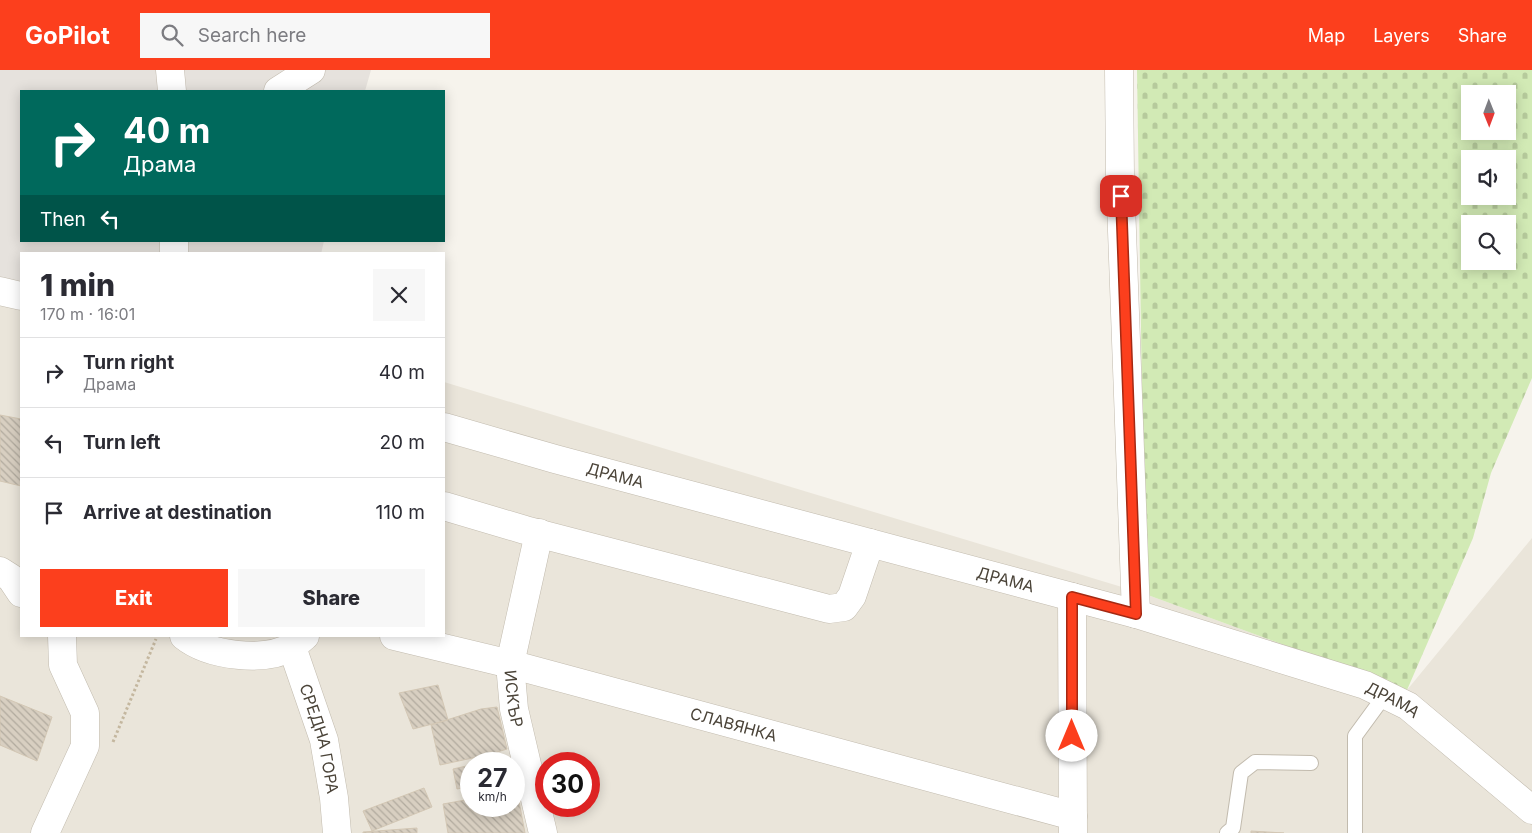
<!DOCTYPE html>
<html lang="en">
<head>
<meta charset="utf-8">
<style>
  body { margin:0; font-family:Inter,sans-serif; background:#f7f7f7; color:#2b2b33; height:100vh; display:flex; flex-direction:column; font-size:19px; white-space:nowrap }
  * { box-sizing:border-box; margin:0 }
  p { font-size:16px; color:#7c7c81 }
  .icon { flex:none; width:28px; height:28px; fill:none; stroke:currentColor; stroke-width:2; stroke-linecap:round; stroke-linejoin:round }
  .map { position:relative; flex:1; overflow:hidden }
  .sheet { position:absolute; left:20px; top:182px; width:425px; height:385px; display:flex; flex-direction:column; background:#fff; border-radius:0px; box-shadow:0 2px 12px #0003 }
  .sheet>* { flex:none }
  .banner { position:absolute; left:20px; top:20px; width:425px; height:152px; border-radius:0px; box-shadow:0 2px 12px #0003; background:#00695c; color:#fff; overflow:hidden }
  .needle { width:32px; rotate:179deg }
  .buttons { position:absolute; left:1461px; top:15px; display:grid; gap:10px }
  .buttons a { display:grid; place-items:center; width:55px; height:55px; border-radius:0px; background:#fff; box-shadow:0 2px 12px #0003; font-size:25px }
  .speed { position:absolute; left:460px; top:682px; display:flex; gap:10px; font-size:25px; font-weight:700; text-align:center }
  .speed>* { display:grid; place-content:center; width:65px; height:65px; border-radius:50%; background:#fff; box-shadow:0 2px 12px #0003; line-height:1 }
  .speed small { font-size:12px; font-weight:400 }
  .speed .limit { border:8px solid #d22; background:#fff; color:#111 }
  .pin { position:absolute; display:grid; place-items:center; width:42px; height:42px; color:#fff; margin:-21px; border-radius:10px; box-shadow:0 2px 8px #0006 }
  .me { position:absolute; width:55px; margin:-28px; rotate:0deg; stroke-linejoin:round; filter:drop-shadow(0 0 4px #0008) }
  .turn { display:flex; align-items:center; gap:18px; height:105px; padding:0 20px; font-size:22px }
  .turn .icon { width:65px; height:65px; stroke-width:2.5 }
  .turn b { display:block; font-size:35px; line-height:42px }
  .then { display:flex; align-items:center; height:48px; padding:0 20px; background:#0003; gap:10px; font-size:19px }
  .round { display:grid; place-items:center; flex:none; width:52px; height:52px; border-radius:0px; background:#f7f7f7 }
  .overview { display:flex; align-items:center; justify-content:space-between; height:85px; padding:0 20px }
  h1 { font-size:30px; font-weight:800; line-height:38px }
  .button { display:flex; gap:10px; margin-top:auto; padding:10px 20px }
  .button a { flex:1; height:58px; border-radius:0px; background:#fc3f1d; color:#fff; font-size:20px; font-weight:800; line-height:58px; text-align:center }
  .button a+a { background:#f7f7f7; color:#2b2b33 }
  ul { padding:0; list-style:none }
  li { display:flex; align-items:center; gap:15px; height:70px; padding:0 20px; border-top:1px solid #e1e1e2 }
  li div { flex:1 }
  li b { display:block; font-size:19px }
  li em { font-style:normal }
  header { display:flex; align-items:center; gap:30px; box-sizing:border-box; height:70px; padding:0 25px; background:#fc3f1d; color:#fff }
  header strong { font-size:24px }
  nav { display:flex; gap:28px; margin-inline-start:auto; font-size:18px }
  .search { width:350px; height:45px; background:#f7f7f7; display:flex; align-items:center; gap:12px; box-sizing:border-box; padding:0 18px; border-radius:0px; color:#7c7c81; font-size:19px }
  .map>svg:first-child { display:block }
  .residential { fill:#eae5da; fill-rule:evenodd }
  .industrial { fill:#e6e2dd }
  .cemetery { fill:url(#cemetery-stones); fill-rule:evenodd }
  .building { fill:url(#building-back-hatch); stroke:#d3c7b4 }
  .lines { fill:none; stroke-linecap:round; stroke-linejoin:round }
  .lane-casing { stroke:#c2bbae; stroke-width:16 }
  .street-casing { stroke:#c2bbae; stroke-width:29 }
  .path { stroke:#c4b79f; stroke-width:3; stroke-dasharray:2.5 2.5; stroke-linecap:butt }
  .lane { stroke:#fff; stroke-width:14 }
  .street { stroke:#fff; stroke-width:28 }
  .route-casing { stroke:#a42913; stroke-width:12 }
  .route { stroke:#fc3f1d; stroke-width:9 }
  .labels { text-anchor:middle; dominant-baseline:central; stroke-width:4.5; stroke-linejoin:round; paint-order:stroke }
  .street-label { font-size:16px; fill:#4b4439; stroke:#fff }
</style>
</head>
<body>
<header>
<strong>GoPilot</strong>
<div class="search"><svg class="icon" aria-label="search" viewBox="0 0 24 24"><circle cx="10" cy="10" r="6"/><path d="M15 15l6 6"/></svg>Search here</div>
<nav><a>Map</a><a>Layers</a><a>Share</a></nav>
</header>
<div class="map">
<svg width="1532" height="763" viewBox="0 0 1532 763">
  <defs>
    <pattern id="cemetery-stones" width="16" height="16" patternUnits="userSpaceOnUse" patternTransform="scale(1.25)"><rect width="16" height="16" fill="#d2eab5"/><path d="M2 7V4a2 2 0 0 1 4 0v3zM10 15v-3a2 2 0 0 1 4 0v3z" fill="#b6ca9c"/></pattern>
    <pattern id="building-back-hatch" width="6" height="6" patternUnits="userSpaceOnUse" patternTransform="scale(1.25)"><rect width="6" height="6" fill="#d8cfc1"/><path d="M-1 5l2 2M0 0l6 6M5-1l2 2" fill="none" stroke="#b1aa9e"/></pattern>
  </defs>
  <rect width="100%" height="100%" fill="#f6f3ec"/>
  <!-- residential -->
  <path class="residential" d="M0,229L21,232V566H444V312L1145,524L1407,620L1532,468V763H0ZM471,694H514V736H471ZM546,694H589V736H546Z"/>
  <!-- industrial -->
  <path class="industrial" d="M0,0H371L365,21H21V171H324L321,184H21V232L0,229Z"/>
  <!-- cemetery -->
  <path class="cemetery" d="M1137,0H1532V308L1491,403L1473,468L1407,620L1145,524ZM1470,24H1508V61H1470ZM1470,89H1508V126H1470ZM1470,154H1508V191H1470Z"/>
  <!-- building -->
  <path class="building" d="M0,345L21,349V416L0,411Z
    M438,615L448,650L413,659L399,623Z
    M0,626L52,647L37,691L0,675Z
    M497,637L507,679L491,684L440,695L431,655L481,639Z
    M512,687L513,694H476Z
    M471,695V716L457,719L453,699Z
    M424,718L432,737L372,761L363,741Z
    M514,721H517L525,763H448L443,734L471,729V736H514Z
    M417,758V763H363V762Z
    M1251,761L1284,763H1251Z"/>
  <g class="lines">
    <defs>
      <path id="lane" d="M1227,763L1233,758L1241,703L1255,692L1311,693
        M1355,763V666L1385,625"/>
      <g id="street">
        <path d="M170,0L172,21"/>
        <path d="M1119,0L1120,106L1136,544"/>
        <path d="M278,21L311,0"/>
        <path d="M174,171V184"/>
        <path d="M0,221L21,226"/>
        <path id="s1" d="M444,357L555,389L1136,544L1365,615L1408,636L1532,740"/>
        <path d="M444,436L525,460L829,539L844,537L852,526L870,473"/>
        <path id="s2" d="M539,463L510,594L514,639L543,763"/>
        <path d="M0,501L11,508L21,523"/>
        <path d="M1072,527L1073,763"/>
        <path d="M184,566C209,586 265,593 293,576C297,573 301,569 305,566"/>
        <path id="s3" d="M394,566L510,594L1073,746"/>
        <path id="s4" d="M292,577L324,670L334,728L337,763"/>
        <path d="M45,763L85,676V643L63,595L62,566"/>
      </g>
    </defs>
    <!-- lane casing -->
    <use href="#lane" class="lane-casing"/>
    <!-- street casing -->
    <use href="#street" class="street-casing"/>
    <!-- path -->
    <path class="path" d="M113,672L156,569"/>
    <!-- lane -->
    <use href="#lane" class="lane"/>
    <!-- street -->
    <use href="#street" class="street"/>
  </g>
  <g class="lines">
    <defs>
      <path id="route" d="M1072,666V527L1136,544L1121,126"/>
    </defs>
    <!-- route casing -->
    <use href="#route" class="route-casing"/>
    <!-- route -->
    <use href="#route" class="route"/>
  </g>
  <g class="labels">
    <!-- street labels -->
    <g class="street-label">
      <text stroke="none"><textPath href="#s1" startOffset="178">ДРАМА</textPath></text>
      <text stroke="none"><textPath href="#s1" startOffset="582">ДРАМА</textPath></text>
      <text stroke="none"><textPath href="#s2" startOffset="169">ИСКЪР</textPath></text>
      <text stroke="none"><textPath href="#s1" startOffset="988">ДРАМА</textPath></text>
      <text stroke="none"><textPath href="#s3" startOffset="351">СЛАВЯНКА</textPath></text>
      <text stroke="none"><textPath href="#s4" startOffset="96">СРЕДНА ГОРА</textPath></text>
    </g>
  </g>
</svg>
<div class="buttons">
<a><svg class="needle" viewBox="-14 -14 28 28"><path d="M0-13l5 13h-10z" fill="#e53935"/><path d="M0 13l5-13h-10z" fill="#7c7c81"/></svg></a>
<a><svg class="icon" aria-label="sound" viewBox="0 0 24 24"><path d="M4 9h4l5-4v14l-5-4H4zM17 9q2 3 0 6"/></svg></a>
<a><svg class="icon" aria-label="search" viewBox="0 0 24 24"><circle cx="10" cy="10" r="6"/><path d="M15 15l6 6"/></svg></a>
</div>
<div class="speed"><div>27<small>km/h</small></div><div class="limit">30</div></div>
<div class="pin" style="left:1121px;top:126px;background:#d93025"><svg class="icon" aria-label="arrive" viewBox="0 0 24 24"><path d="M6 21V4h12l-3 4 3 4H6"/></svg></div>
<svg class="me" style="left:1072px;top:666px" viewBox="-20 -20 40 40"><circle r="19" fill="#fff"/><path d="M0-13L10 11 0 6-10 11z" fill="#fc3f1d"/></svg>
<div class="banner">
<div class="turn"><svg class="icon" aria-label="right" viewBox="0 0 24 24"><path d="M7 20v-9h11M14 6l5 5-5 5"/></svg><div><b>40 m</b>Драма</div></div>
<div class="then">Then<svg class="icon" aria-label="left" viewBox="0 0 24 24"><path d="M17 20v-9H6M10 6l-5 5 5 5"/></svg></div>
</div>
<section class="sheet">
<div class="overview"><div><h1>1 min</h1><p>170 m · 16:01</p></div><a class="round"><svg class="icon" aria-label="close" viewBox="0 0 24 24"><path d="M6 6l12 12M18 6L6 18"/></svg></a></div>
<ul>
<li><svg class="icon" aria-label="right" viewBox="0 0 24 24"><path d="M7 20v-9h11M14 6l5 5-5 5"/></svg><div><b>Turn right</b><p>Драма</p></div><em>40 m</em></li>
<li><svg class="icon" aria-label="left" viewBox="0 0 24 24"><path d="M17 20v-9H6M10 6l-5 5 5 5"/></svg><div><b>Turn left</b></div><em>20 m</em></li>
<li><svg class="icon" aria-label="arrive" viewBox="0 0 24 24"><path d="M6 21V4h12l-3 4 3 4H6"/></svg><div><b>Arrive at destination</b></div><em>110 m</em></li>
</ul>
<div class="button"><a>Exit</a><a>Share</a></div>
</section>
</div>
</body>
</html>
